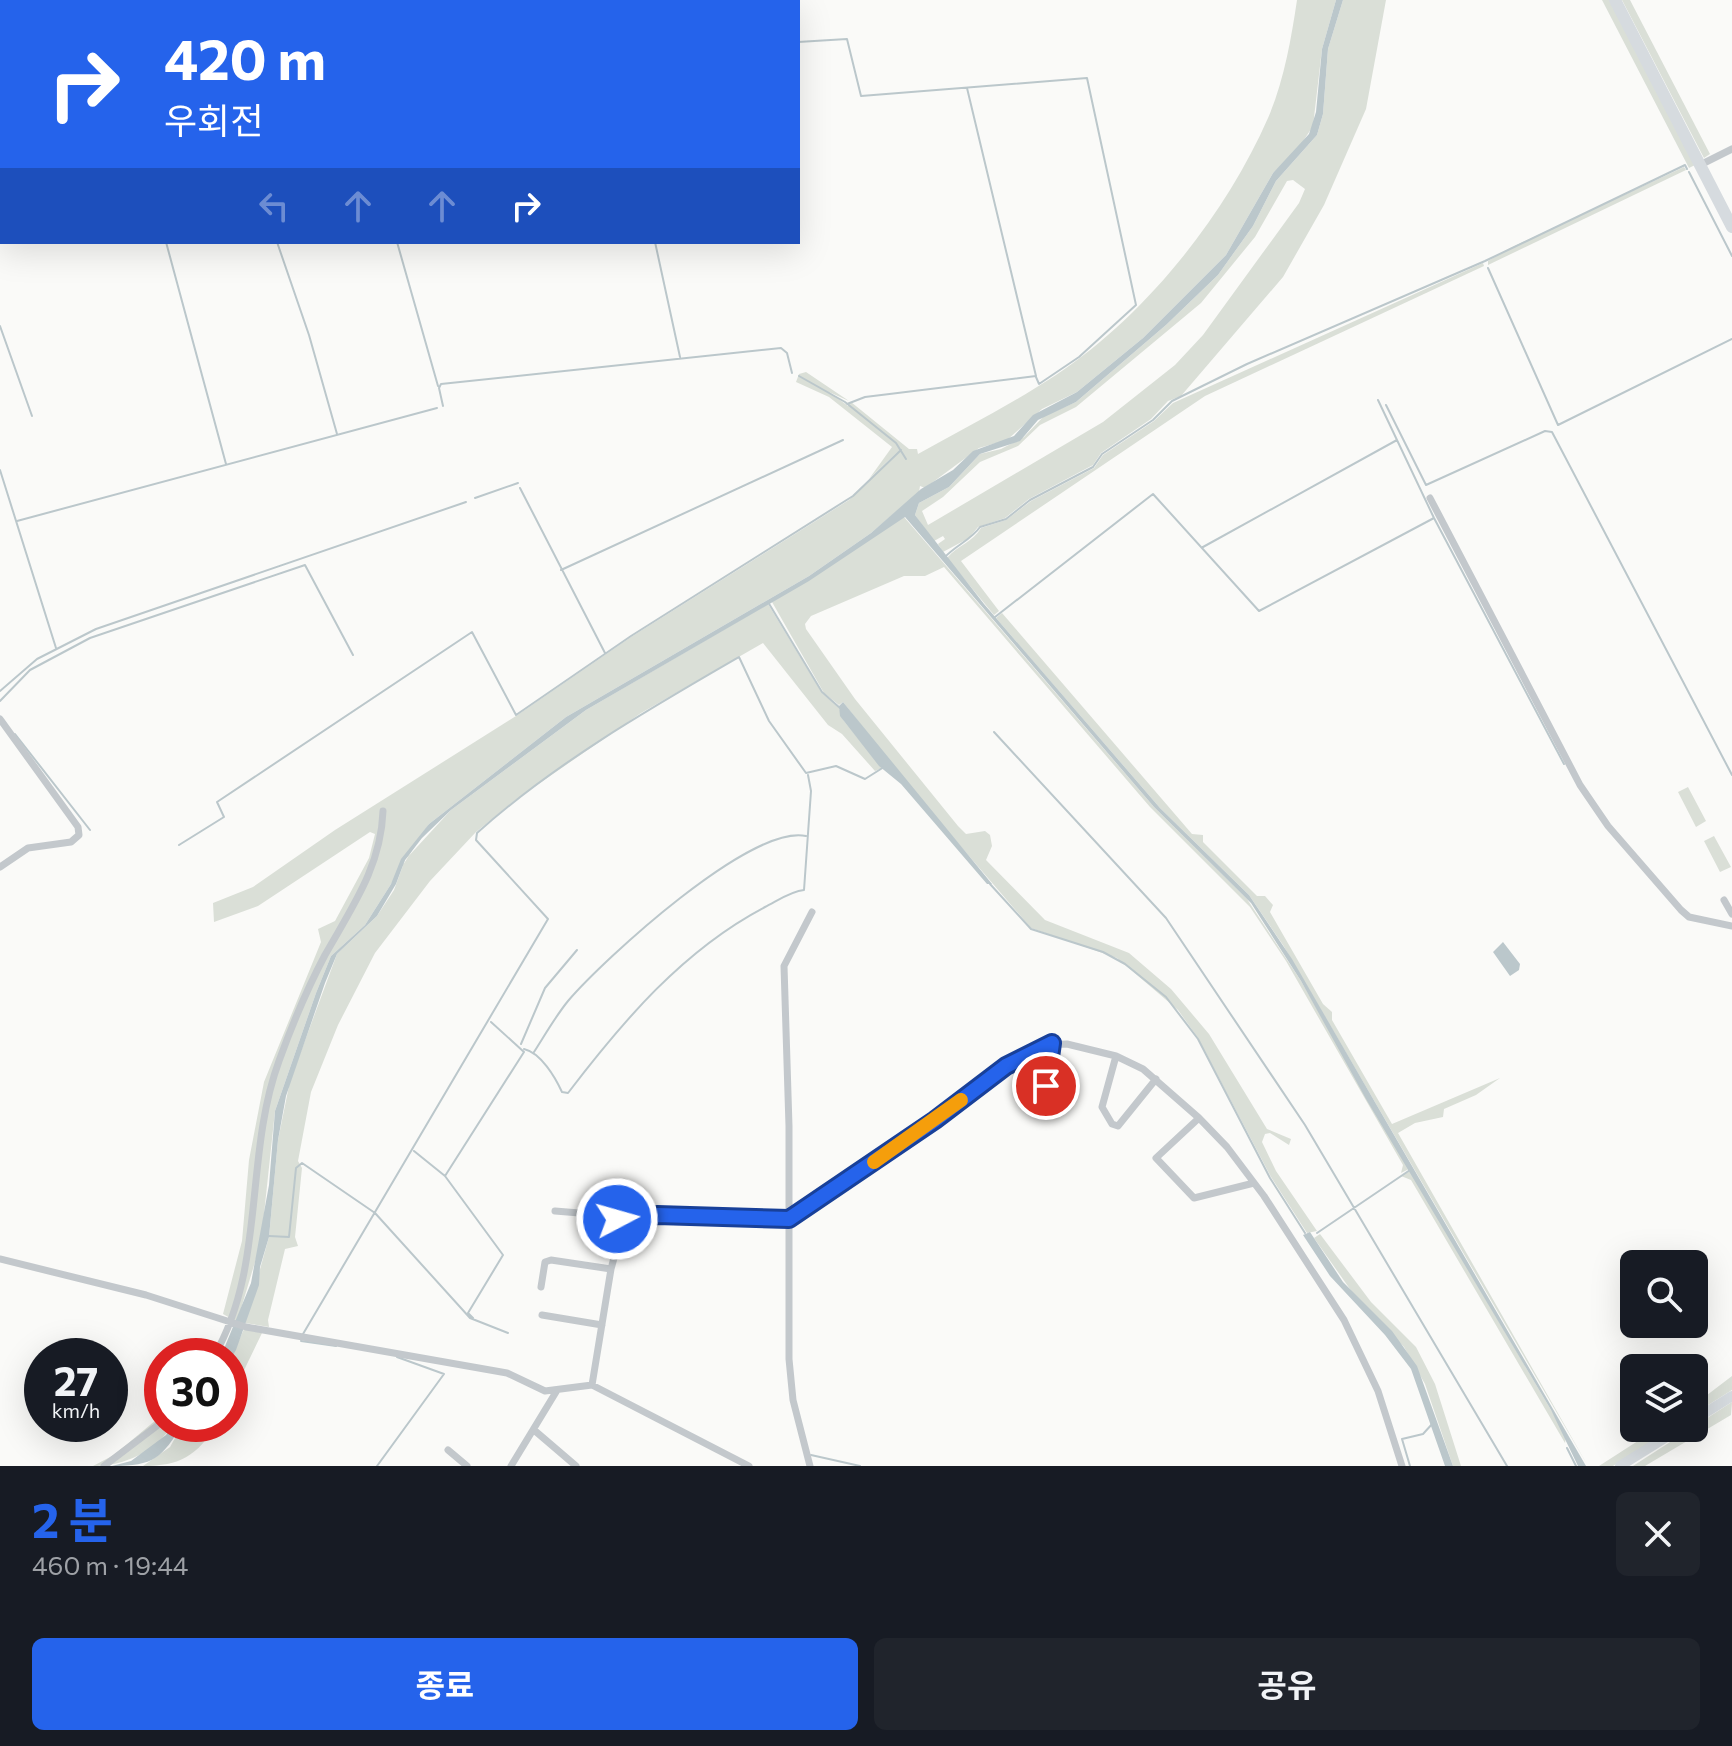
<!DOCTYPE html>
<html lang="ko">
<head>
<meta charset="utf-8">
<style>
  body { margin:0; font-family:Commissioner,"Noto Sans KR",sans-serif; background:#20242c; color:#f1f3f6; height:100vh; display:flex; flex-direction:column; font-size:30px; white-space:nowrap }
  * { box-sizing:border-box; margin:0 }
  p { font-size:26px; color:#9ea1a6 }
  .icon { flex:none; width:44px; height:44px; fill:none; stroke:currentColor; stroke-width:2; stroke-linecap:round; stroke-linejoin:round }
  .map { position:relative; height:1466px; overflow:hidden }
  .panel { display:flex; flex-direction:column; background:#171b24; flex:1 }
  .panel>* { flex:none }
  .guide { position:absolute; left:0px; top:0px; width:800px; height:244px; box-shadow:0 8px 32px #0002; background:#2563eb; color:#fff; overflow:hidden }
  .tools { position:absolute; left:1620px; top:1250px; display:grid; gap:16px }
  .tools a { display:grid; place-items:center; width:88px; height:88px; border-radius:12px; background:#171b24; box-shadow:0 8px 32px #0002; font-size:40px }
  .speed { position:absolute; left:24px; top:1338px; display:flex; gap:16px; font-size:40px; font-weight:700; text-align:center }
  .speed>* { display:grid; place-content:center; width:104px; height:104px; border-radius:50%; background:#171b24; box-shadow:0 8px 32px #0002; line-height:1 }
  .speed small { font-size:20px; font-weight:400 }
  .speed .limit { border:12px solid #d22; background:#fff; color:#111 }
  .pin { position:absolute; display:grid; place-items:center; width:68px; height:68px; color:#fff; margin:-34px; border:4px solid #fff; border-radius:50%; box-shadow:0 2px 8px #0007 }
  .me { position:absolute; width:88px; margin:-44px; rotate:84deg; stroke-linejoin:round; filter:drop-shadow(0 0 6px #0008) }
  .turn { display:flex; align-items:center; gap:28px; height:168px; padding:0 32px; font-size:36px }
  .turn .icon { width:104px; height:104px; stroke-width:2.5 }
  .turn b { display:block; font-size:56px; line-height:68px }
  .lanes { display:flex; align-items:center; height:76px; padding:0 32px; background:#0003; justify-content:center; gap:40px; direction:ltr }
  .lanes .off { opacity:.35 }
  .round { display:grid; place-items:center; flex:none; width:84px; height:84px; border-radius:12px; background:#20242c }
  .overview { display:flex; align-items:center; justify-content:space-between; height:136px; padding:0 32px }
  h1 { font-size:48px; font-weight:700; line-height:60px; color:#2563eb }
  .action { display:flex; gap:16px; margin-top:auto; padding:16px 32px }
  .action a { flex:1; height:92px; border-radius:12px; background:#2563eb; color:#fff; font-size:32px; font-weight:700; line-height:92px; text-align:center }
  .action a+a { background:#20242c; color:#f1f3f6 }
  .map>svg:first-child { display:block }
  .green { fill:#dadfd7; fill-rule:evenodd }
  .water { fill:#bbc7cb }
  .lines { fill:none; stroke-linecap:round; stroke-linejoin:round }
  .stream { stroke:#bbc7cb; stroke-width:2 }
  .street { stroke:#c3c8cc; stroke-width:7 }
  .secondary { stroke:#d6dbdf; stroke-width:10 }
  .primary { stroke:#d6dbdf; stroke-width:12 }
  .route-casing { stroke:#184099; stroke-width:20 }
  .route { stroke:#2563eb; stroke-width:14 }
  .slow { stroke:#f59e0b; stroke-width:14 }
</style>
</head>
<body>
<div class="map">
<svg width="1732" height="1466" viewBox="0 0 1732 1466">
  <rect width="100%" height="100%" fill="#fafaf8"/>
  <!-- green -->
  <path class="green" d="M1297,0H1336L1322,49L1313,126L1296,152L1273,173L1226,255L1143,338L1077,392L1042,409L1007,440L979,448L925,488L920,486L919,492L871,533L809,576L566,717L429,824L365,925L331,956L316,993L275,1111L261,1242L237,1322L223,1314L242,1241L249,1160L264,1082L321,942L318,929L335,921L369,858L375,834L370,832L258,906L214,922L213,903L253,887L335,830L516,716L631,637L849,500L897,452L869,479L892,447L829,397L796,382L799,374L806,372L849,401L829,392L848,406L851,402L909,449H917L918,454C964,428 1012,404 1056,375C1145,316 1225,216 1268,118C1284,81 1291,40 1297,0Z
    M1343,0H1386L1366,109L1324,205L1283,277L1181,396L1168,401L1151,419L1101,453L1093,465L1029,499L1005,518L978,527L969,538L943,552L938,544L945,539L943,536L934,541L915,515L919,503L949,487L980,454L1001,449L1024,437L1044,416L1076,402L1166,325L1218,275L1253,226L1276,181L1317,135L1323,114L1328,49ZM1293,180L1305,189L1299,203L1203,335L1175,365L1103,422L928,525L922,511L943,497L980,462L1018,446L1040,425L1076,407L1201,303L1255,237L1287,181Z
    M1602,0H1610L1695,165L1689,168Z
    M1622,0H1630L1710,154L1704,158Z
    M1684,167L1686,170L1488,265V261L1510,248Z
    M1483,263L1484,266L1205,396L961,561L999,611L994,615L947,558C958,545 973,542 981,528L1006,520L1031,501L1094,468L1103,455L1154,421L1173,403Z
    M904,517L1154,807L1247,899L1301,981L1409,1169L1401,1173L1403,1165L1286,961L1250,907L1150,807L944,567L925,576H904L811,616L805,624L806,629L855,699L958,826L966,834L985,831L990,835L992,846L986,860L1045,920L1129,953L1171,989L1209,1034L1267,1129L1291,1139L1289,1145L1270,1133L1265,1134L1262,1142L1276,1171L1317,1231L1307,1233L1271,1177L1198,1038L1178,1010L1117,958L1031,928L914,792L843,702L839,705L824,693L772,602Z
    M768,604L822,693L839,708L844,721L882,768L875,771L842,734L828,725L763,643L641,713L514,801L476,832L430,881L375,953L338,1025L311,1092L298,1161L302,1168L295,1237L298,1246L285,1249L268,1320L269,1327L245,1323L269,1237L278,1140L290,1081L337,954L377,916L394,890L405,860L451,810L586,710Z
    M1002,613L1192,834L1203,835V842L1257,896H1265L1273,905L1270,912L1323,1004L1332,1012V1020L1392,1124L1500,1078L1476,1095L1444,1109L1443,1117L1415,1123L1398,1133L1588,1466L1283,945L1249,895L1160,808L996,618Z
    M1688,787L1706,821L1696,827L1678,792Z
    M1714,836L1731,867L1720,872L1704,841Z
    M1410,1171L1551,1410L1566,1437L1565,1443L1411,1180L1401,1176Z
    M1320,1234L1371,1302L1416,1347L1435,1384L1461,1466H1453L1425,1384L1404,1347L1357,1299L1314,1238Z
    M244,1329L262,1333L230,1399V1360Z
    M1732,1376V1390L1694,1414V1405Z
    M1732,1402L1731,1415L1645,1466H1633Z
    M162,1415V1424H173C156,1452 124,1466 93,1466L114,1455Z
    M183,1424H217C197,1456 180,1466 143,1466L170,1447Z
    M1658,1428H1673L1613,1466H1599Z"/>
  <!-- water -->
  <path class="water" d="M1336,0H1343L1328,49L1323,114L1317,135L1276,181L1253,226L1218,275L1166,325L1076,402L1038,420L1020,441L980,454L949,487L919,503L915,515L984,604L1160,808L1249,895L1292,959L1586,1466H1578L1551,1410L1366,1099L1301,981L1251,903L1154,807L905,517L809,581L586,710L451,810L422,838L405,860L396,884L377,916L337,954L325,983L286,1096L278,1140L269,1237L260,1267L259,1285L236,1350L230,1360V1356H221L251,1283L269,1185L275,1111L316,993L331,956L365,925L391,884L401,859L429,824L566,717L809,576L871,533L921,489L953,470L973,451L1014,436L1033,415L1077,392L1143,338L1226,255L1273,173L1309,134L1316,112L1322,49Z
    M843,702L992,884H987L901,784L879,766L840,716L839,706Z
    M1503,942L1520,964L1519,970L1510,976L1493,952Z
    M1310,1232L1343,1282L1392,1331L1417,1366L1453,1466H1445L1411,1369L1385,1335L1330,1276L1303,1235Z
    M173,1424H183C161,1458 155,1466 112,1466L131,1461L166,1435Z"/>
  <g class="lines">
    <!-- stream -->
    <path class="stream" d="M474,0L475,2
      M602,0V2
      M365,2L368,0
      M0,34H2
      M798,42L847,39L861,96L1087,78L1136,305L1079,357L1039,384L1036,377
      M1689,172L1732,256
      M166,242L226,464
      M277,242L309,335L337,434
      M397,242L438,386
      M655,242L680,357
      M1488,268L1558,425L1732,339
      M0,326L32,416
      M799,376L845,402L896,443L906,459
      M1378,400L1434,518L1564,764
      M847,404L865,397L1036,376L967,88
      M1386,405L1426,485L1545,431L1552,432L1732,775
      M443,406L439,388L441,384L781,348L787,353L792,373
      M0,470L56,648
      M520,488L605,653
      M475,498L518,483
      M17,521L437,408
      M1203,547L1397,440
      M944,558C956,545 971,540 980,527L1006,519L1030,500L1093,467L1102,454L1153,420L1172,401L1247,364L1485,261L1685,165L1687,169
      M561,570L843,440
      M768,602L822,692L840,708
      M995,617L1153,494L1259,611L1434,518
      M0,691L37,659L96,629L466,502
      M0,701L30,670L90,638L305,565L353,655
      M994,732L1166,918L1305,1125L1507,1466
      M15,734L90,830
      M179,845L224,817L217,802L472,632L516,715L631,636L853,496L901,450
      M990,884L1031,929L1103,952L1125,964L1166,997L1198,1039L1270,1178L1305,1233
      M521,1044L545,988L577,950
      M524,1049C541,1053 555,1077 562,1092L568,1093C623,1021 683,950 765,907C777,901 791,891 804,890L811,791L808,775
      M534,1052C545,1035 555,1017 568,1001C604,959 751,824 806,836
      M414,1151L445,1176L503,1255L468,1313L473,1318
      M445,1176L524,1052L491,1022
      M1317,1233L1410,1170
      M269,1236L289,1237L296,1168L302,1163L375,1213L470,1318L508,1333
      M303,1334L548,919L476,840L477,833C555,763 649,709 739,657L769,721L806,773L836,766L865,779L884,767
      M301,1341L336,1346
      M1567,1448L1576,1466
      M811,1455L860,1466
      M377,1466L444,1374L397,1357
      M1410,1466L1402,1439L1423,1434L1433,1423"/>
    <!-- street -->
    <path class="street" d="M1700,165L1732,149
      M1430,498L1580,785L1608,826L1681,910L1689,917L1732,926
      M0,719L78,827L79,835L71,842L28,848L0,867
      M1724,900L1732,914
      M1116,1056L1102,1107L1112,1124L1118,1126L1156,1079
      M1046,1086L1052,1043
      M1199,1118L1156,1158L1194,1198L1254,1183
      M555,1211L604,1215L623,1225
      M0,1259L146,1295L246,1327L507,1373L545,1391L592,1385L749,1466
      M541,1287L545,1262L551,1260L611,1269
      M542,1315L602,1325
      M214,1356C266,1267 244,1156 279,1061C292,1025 307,989 325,955C352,907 381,867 383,811
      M592,1385L611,1269L623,1225L657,1215L789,1219L935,1120L1006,1066L1044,1045L1067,1044L1116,1056L1143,1069L1199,1118L1227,1147L1264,1196L1344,1320L1378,1391L1402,1466
      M534,1430L576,1466
      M448,1450L467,1466
      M104,1466L162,1422
      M511,1466L556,1392
      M810,1466L793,1400L789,1359V1126L784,966L812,912"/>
    <!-- secondary -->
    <path class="secondary" d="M1694,1420L1732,1396
      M1620,1466L1681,1428"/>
    <!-- primary -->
    <path class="primary" d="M1615,0L1732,227"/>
  </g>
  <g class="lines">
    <defs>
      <path id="route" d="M617,1219L623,1225L657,1215L789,1219L935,1120L1006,1066L1052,1043L1046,1086"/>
    </defs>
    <!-- route casing -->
    <use href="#route" class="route-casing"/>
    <!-- route -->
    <use href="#route" class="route"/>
    <!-- slow -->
    <path class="slow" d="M874,1162L961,1100"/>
  </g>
</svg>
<div class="tools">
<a><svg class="icon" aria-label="search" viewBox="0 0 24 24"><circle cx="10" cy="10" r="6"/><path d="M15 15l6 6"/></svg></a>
<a><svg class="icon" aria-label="layers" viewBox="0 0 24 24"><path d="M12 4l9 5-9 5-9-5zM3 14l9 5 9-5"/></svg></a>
</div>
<div class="speed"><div>27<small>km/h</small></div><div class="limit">30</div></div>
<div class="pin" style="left:1046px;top:1086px;background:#d93025"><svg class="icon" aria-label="arrive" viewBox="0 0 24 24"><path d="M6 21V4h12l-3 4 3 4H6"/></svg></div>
<svg class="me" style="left:617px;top:1219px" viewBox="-20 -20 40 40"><circle r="17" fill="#2563eb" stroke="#fff" stroke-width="3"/><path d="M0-11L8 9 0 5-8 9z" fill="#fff"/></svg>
<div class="guide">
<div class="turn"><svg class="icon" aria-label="right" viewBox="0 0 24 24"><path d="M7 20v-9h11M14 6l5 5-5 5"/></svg><div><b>420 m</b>우회전</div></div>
<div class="lanes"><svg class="icon off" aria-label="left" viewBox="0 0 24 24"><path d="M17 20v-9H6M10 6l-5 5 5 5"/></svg><svg class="icon off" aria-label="ahead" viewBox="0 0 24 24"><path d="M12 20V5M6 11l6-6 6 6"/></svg><svg class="icon off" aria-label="ahead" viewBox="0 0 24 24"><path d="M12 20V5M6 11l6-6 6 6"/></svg><svg class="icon" aria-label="right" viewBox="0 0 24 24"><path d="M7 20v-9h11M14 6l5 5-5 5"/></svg></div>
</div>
</div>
<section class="panel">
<div class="overview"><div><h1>2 분</h1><p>460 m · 19:44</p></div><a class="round"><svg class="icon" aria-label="close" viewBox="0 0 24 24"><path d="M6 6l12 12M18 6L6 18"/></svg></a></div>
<div class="action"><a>종료</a><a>공유</a></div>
</section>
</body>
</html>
